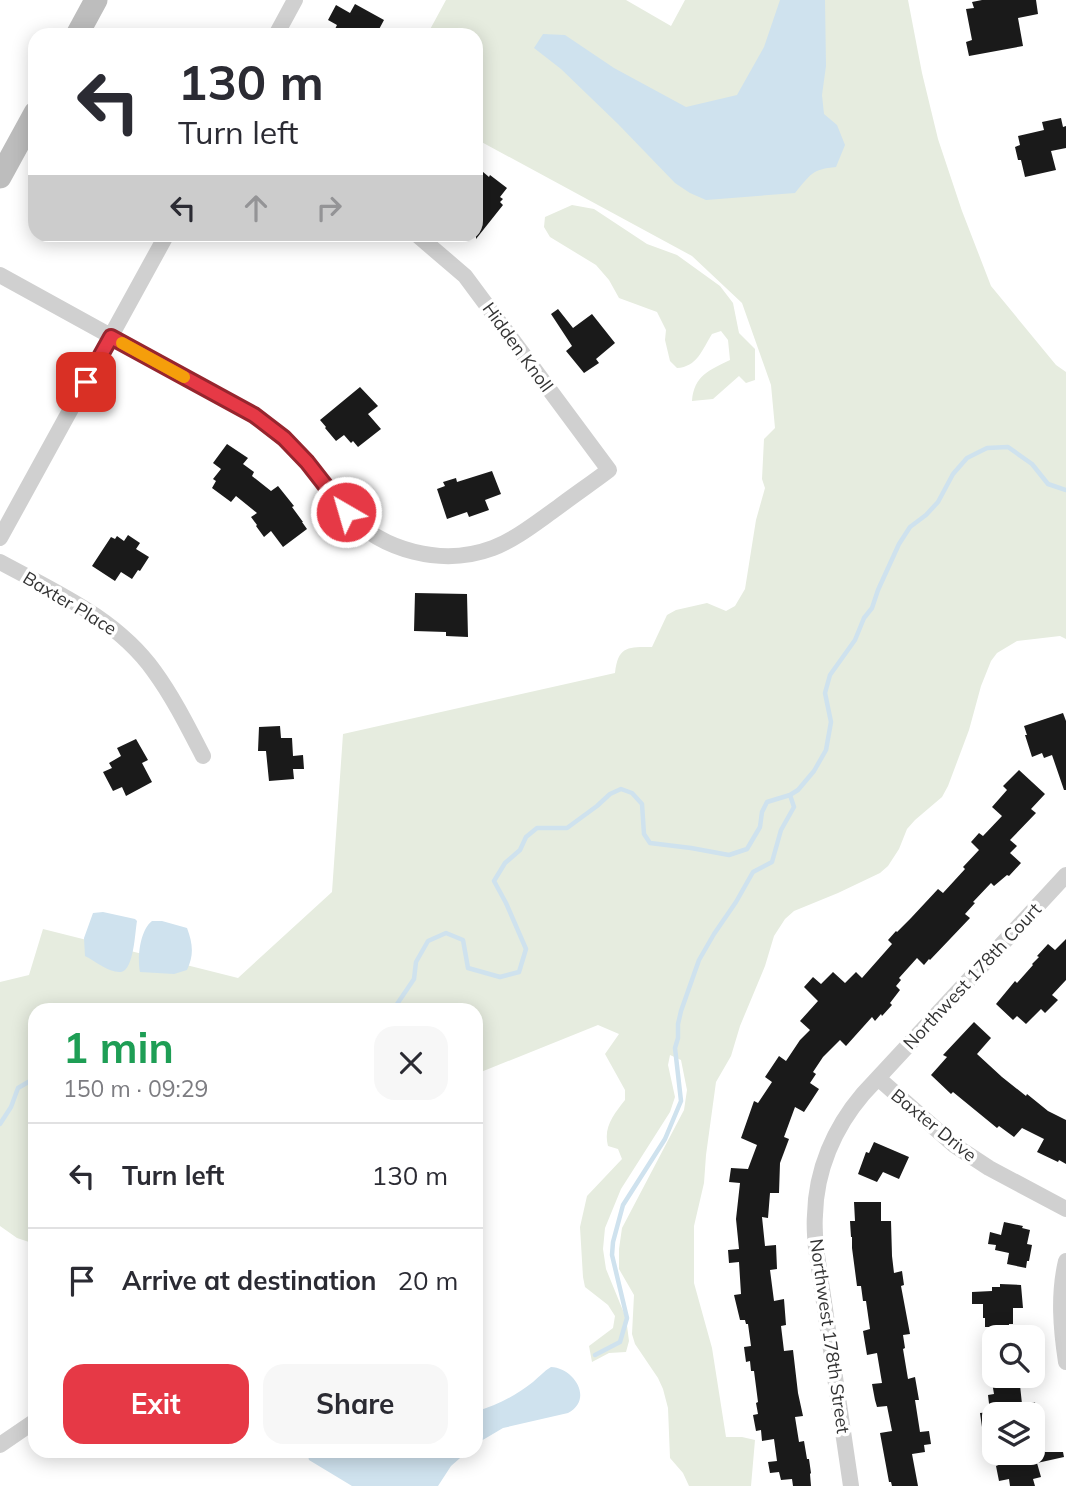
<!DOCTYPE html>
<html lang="en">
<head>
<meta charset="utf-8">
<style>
  body { margin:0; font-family:Mulish,sans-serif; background:#f7f7f7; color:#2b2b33; height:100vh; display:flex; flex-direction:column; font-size:26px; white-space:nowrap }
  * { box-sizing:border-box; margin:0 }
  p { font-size:23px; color:#7c7c81 }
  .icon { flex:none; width:38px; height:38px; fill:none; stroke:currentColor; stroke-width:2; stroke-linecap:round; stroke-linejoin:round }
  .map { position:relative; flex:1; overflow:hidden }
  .panel { position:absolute; left:28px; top:1003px; width:455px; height:455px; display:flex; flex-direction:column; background:#fff; border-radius:21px; box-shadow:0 4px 18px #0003 }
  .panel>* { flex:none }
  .top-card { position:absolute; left:28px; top:28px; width:455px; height:214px; border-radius:21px; box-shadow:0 4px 18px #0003; background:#fff; color:#2b2b33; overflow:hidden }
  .controls { position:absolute; left:982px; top:1325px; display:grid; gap:14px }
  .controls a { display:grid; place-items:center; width:63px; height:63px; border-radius:14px; background:#fff; box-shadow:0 4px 18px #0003; font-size:35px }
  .pin { position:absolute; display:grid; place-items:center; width:60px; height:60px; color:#fff; margin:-30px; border-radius:14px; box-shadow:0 4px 10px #0006 }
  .me { position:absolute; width:77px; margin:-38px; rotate:322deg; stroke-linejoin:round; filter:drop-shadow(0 0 5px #0008) }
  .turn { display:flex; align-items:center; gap:24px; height:147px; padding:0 35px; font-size:32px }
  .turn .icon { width:91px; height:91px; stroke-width:2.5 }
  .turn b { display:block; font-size:49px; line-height:60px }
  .lanes { display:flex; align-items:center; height:66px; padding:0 35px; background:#0003; justify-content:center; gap:35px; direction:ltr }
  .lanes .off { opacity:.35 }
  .round { display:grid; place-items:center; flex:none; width:74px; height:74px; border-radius:21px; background:#f7f7f7 }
  .overview { display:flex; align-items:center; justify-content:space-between; height:119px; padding:0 35px }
  h1 { font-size:42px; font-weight:700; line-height:52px; color:#1e9e55 }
  .button { display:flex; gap:14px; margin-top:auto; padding:14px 35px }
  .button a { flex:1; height:80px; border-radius:21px; background:#e63946; color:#fff; font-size:28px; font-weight:700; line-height:80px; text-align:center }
  .button a+a { background:#f7f7f7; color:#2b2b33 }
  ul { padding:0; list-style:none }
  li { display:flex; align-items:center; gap:21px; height:105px; padding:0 35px; border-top:2px solid #e1e1e2 }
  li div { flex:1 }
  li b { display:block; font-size:26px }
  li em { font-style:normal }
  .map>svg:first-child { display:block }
  .green { fill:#e6ecdf }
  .water { fill:#cfe2ee }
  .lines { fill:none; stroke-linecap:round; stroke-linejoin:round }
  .stream { stroke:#cfe2ee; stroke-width:4.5 }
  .building { fill:#1a1a1a }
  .street { stroke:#d0d0d0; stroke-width:16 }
  .secondary { stroke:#bdbdbd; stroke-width:23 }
  .route-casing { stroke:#96252e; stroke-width:18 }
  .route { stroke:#e63946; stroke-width:12 }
  .slow { stroke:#f59e0b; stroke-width:12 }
  .labels { text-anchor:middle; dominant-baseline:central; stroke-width:7; stroke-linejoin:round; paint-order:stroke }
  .street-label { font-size:18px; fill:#333; stroke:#fff }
</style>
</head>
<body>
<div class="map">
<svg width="1066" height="1486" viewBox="0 0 1066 1486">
  <rect width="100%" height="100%" fill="#fff"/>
  <!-- green -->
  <path class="green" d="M446,0H626L671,26L685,0H908L922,73L938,139L962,211L991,286L1056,365L1066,372V639L1060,636L1017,641L997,653L991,661L981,686L969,730L948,786L942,797L915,820L907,829L899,849L888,866L880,873L838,893L794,911L785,919L774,936L765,966L740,1026L731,1056L716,1082L706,1155L704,1183L694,1226V1283L712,1348L726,1437H742L755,1440L751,1486H689L683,1473L670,1458L668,1408L663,1389L658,1378L635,1344L632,1334L634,1295L619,1269V1249L622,1228L684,1110L687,1090L681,1060L670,1055L668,1065L675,1097L670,1112L621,1189L605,1228L603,1249L606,1269L626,1318L629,1341L626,1352L609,1353L592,1362L589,1346L613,1328L615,1316L608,1305L585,1287L583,1277L580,1227L587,1196L622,1159L618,1149L608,1146C603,1127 614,1114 625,1100V1090L605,1054L619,1034L598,1025L476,1074V1010H35V1244L17,1238L0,1226V982L29,975L43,929L238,978L332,892L343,734L615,673C618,646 628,647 652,647L667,615L676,610L707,603L726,611L735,606L745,589L756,520L765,488L762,479L764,439L775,428L771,385L742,303L692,256L476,139V35H427Z
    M572,205L594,209L647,244L677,255L720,286L733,303L739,333L755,349V380L746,383L739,376L713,399L692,401C694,375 710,370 730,360L728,340L721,331L712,334C702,350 697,367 677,368L670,361L665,340L666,330L657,312L619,298L609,280L596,265L550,237L544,227L545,217Z"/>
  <!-- water -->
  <path class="water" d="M780,0H825L826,66L822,95L824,114L837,125L845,145L836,167C812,169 810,175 795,193L706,200L690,193L675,183L618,124L561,69L534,48L543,34L565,35L614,68L686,107L737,95L764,47Z
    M103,912L135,919L137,921C135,932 134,970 121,972C109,973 95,961 85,956L84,938L93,913Z
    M152,921H162L187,928C193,944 194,955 187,970L174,974L140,972C137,958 140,930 152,921Z
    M551,1367C574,1368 594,1399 568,1413L503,1428L476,1444V1411C497,1406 516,1395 533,1382C539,1377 544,1371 551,1367Z
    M308,1451H468L451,1466L438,1486H352L309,1460L307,1452Z"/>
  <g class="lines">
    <!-- stream -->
    <path class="stream" d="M393,1010L414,979L416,962L428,941L446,933L463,940L468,968L500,977L519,972L526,949L506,903L494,881L505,863L520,850L526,837L537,828H567L597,806L610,794L621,789L632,793L642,804L644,834L650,843L691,848L729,855L747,849L760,827L762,812L767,802L790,795L798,790L814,771L826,750L831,722L825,693L830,675L855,640L864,618L872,608L878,590L899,544L910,527L926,515L938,502L953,474L967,458L987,448L1008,447L1032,464L1048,484L1066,490
      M0,1124L11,1107L18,1088L35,1078
      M595,1355L620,1342L627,1318L612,1255L613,1242L623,1205L665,1139L681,1101L675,1048L678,1038V1024L681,1011L699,960L714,934L736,902L753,872L772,862L781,830L794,807L790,795"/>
  </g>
  <!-- building -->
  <path class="building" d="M982,0H1036L1038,14L1018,18L1023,46L969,56L966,42L972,40L966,9L974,8L972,2Z
    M355,4L384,20L376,35H332L337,25L328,20L336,5L350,13Z
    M1061,118L1063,127L1066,126V148L1051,151L1056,170L1025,177L1021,160H1018L1015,147L1020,145L1018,136L1044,130L1042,122Z
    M476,166L489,177L490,175L507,188L500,197L503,199L500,202L503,205L476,239Z
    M558,309L573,328L592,314L615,343L596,359L599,363L584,373L566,351L572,346L551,314Z
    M360,387L378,406L368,414L381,429L358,447L353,441L351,443L344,435L336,441L325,428L326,427L320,420Z
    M227,444L248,458L243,464L254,472L252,476L271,491L278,486L294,506L292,507L303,522H302L307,529L283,547L271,531L264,537L256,526L257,525L251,517L257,513L236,496L231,502L212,488L216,481L213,479L221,469L213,463Z
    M492,471L501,494L485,500L489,510L469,517L467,512L447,519L437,489L445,486L443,482L456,478L457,482Z
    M128,535L140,543L136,549L149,557L140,571L138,570L132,579L121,572L115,581L92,566L111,537L115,539L117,536L124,541Z
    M415,593L467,594L468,637L446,636V632L414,631Z
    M1063,713L1066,721V790H1064L1052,755L1044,758L1042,753L1032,757L1025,735H1027L1024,726Z
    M280,726L281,738H292L293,756L303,755L304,769H293L294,779L269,781L266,751H258L259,727Z
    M136,739L148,760L142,763L152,782L126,796L122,787L113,791L103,772L112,768L109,763L121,756L117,748Z
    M1019,770L1045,794L1031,809L1036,813L1010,840L1017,846L1010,853L1021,863L1009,876L1007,875L994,886L991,883L973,902L975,903L965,914L970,918L930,960L929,959L924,965L917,958L899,978L901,980L896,986L900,990L890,1003L892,1005L882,1016L881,1014L875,1021L872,1017L846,1046L840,1040L823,1057L813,1072L816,1074L810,1083L819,1089L804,1112L795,1107L784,1137L789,1139L780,1163L779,1193H770L768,1218L762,1217L765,1246L776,1245L777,1269L770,1270L774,1301L784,1299L786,1325L781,1326L784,1351L793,1350L798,1393L803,1416L795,1417L799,1442L804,1441L807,1459H809L811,1473L810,1474L811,1486H793L792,1479L781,1480L779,1472L770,1473L768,1462L777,1461L774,1439L762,1441L761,1430L756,1431L753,1415L758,1414L756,1403L758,1402L754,1371H751L750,1361L746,1362L744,1347L751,1346L748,1324H746L745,1320H740L734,1295L741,1294L739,1262L729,1263L728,1250L739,1249L736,1219L740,1183L729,1182L731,1168L748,1169L757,1145L741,1138L754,1101L758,1103L772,1082L765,1077L779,1056L786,1061L800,1040L810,1030L800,1021L818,1001L804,987L813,977L821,984L833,972L845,983L856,972L862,978L892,944L888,940L896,931L897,932L911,918L938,889L943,893L965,869L963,867L979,850L971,842L979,833L983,836L1002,816L992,807L1007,790L1003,786Z
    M1066,939V980L1052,995L1058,1000L1045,1013L1041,1009L1026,1024L1017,1016L1013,1020L996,1004L1015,981L1017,983L1033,965L1032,964L1039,957L1037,956L1048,944L1055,950Z
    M974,1022L991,1038L977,1054L1002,1077L1026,1096L1027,1094L1048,1111L1066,1120V1164L1059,1160L1058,1162L1037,1152L1044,1139L1022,1128L1014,1137L999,1126L997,1128L953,1092L951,1094L931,1075L947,1057L943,1055Z
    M874,1142L909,1157L899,1179L883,1172L877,1182L858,1174L866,1152L869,1153Z
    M854,1202H881V1221H891L892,1256L894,1273L902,1271L904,1285L901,1286L910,1334L903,1335L905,1348L903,1349L908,1379L915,1377L919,1400H915L920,1432L929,1431L931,1444L924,1445L925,1452L912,1454L918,1486H892L891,1482H889L880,1433L892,1431L887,1406L877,1407L875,1400L872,1384L882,1383L877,1353L867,1355L863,1331L870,1329L866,1301H863L861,1286H857L852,1248V1237H851L850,1221H855Z
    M1004,1222L1023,1226L1022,1228L1030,1230L1027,1244L1032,1245L1029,1261H1027L1026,1268L1007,1264L1009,1253L995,1250L996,1245L988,1244L990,1232L1001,1235Z
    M1000,1284L1021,1285L1023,1308H1013V1324H1009V1327H985V1318H983V1304H972V1292L992,1291V1287H1000Z
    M991,1376H1019L1022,1404L1035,1402L1037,1414H994V1425L982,1427L980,1413L990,1412L988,1395L994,1394Z
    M1042,1443L1045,1452H1063L1064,1457L1037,1463L1041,1477L1033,1479L1035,1486H1010L1009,1479L999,1481L996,1466L1001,1464L999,1455L1009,1452H1032V1447Z"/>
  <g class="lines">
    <!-- street -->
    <path class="street" d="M276,35L295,0
      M0,275L254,415C273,429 291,443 306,461C320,477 331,496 346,512C382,551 442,567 493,548C516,539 537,522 557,508C574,495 592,483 609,470L465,276L416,234
      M0,538L167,234
      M0,562C55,592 116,618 154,671C173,697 188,727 203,756
      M878,1078L954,1145L989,1168L1066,1209
      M1066,1261C1058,1295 1061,1329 1066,1362
      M0,1445L35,1421
      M851,1486L816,1248C815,1237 814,1226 815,1215C816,1170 834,1128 863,1094L1066,875"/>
    <!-- secondary -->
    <path class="secondary" d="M77,35L96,0
      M0,177L35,113"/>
  </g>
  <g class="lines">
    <defs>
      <path id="route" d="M86,382L111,337L254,415L284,438L307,462L346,512"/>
    </defs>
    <!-- route casing -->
    <use href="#route" class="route-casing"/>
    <!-- route -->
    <use href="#route" class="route"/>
    <!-- slow -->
    <path class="slow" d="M122,343L184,377"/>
  </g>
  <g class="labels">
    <!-- street labels -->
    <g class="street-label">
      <text transform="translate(518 347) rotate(54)">Hidden Knoll</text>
      <text transform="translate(70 603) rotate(31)">Baxter Place</text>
      <text transform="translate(972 976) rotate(-47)">Northwest 178th Court</text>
      <text transform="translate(934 1125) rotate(39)">Baxter Drive</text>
      <text transform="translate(830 1336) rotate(82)">Northwest 178th Street</text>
    </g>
  </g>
</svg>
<div class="controls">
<a><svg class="icon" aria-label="search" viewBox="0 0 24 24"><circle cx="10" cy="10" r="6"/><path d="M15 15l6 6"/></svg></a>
<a><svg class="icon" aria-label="layers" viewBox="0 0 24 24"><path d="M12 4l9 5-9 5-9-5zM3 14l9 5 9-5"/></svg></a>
</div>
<div class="pin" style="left:86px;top:382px;background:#d93025"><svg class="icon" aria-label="arrive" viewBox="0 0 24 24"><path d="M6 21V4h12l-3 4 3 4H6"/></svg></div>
<svg class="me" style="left:346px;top:512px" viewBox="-20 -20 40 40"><circle r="17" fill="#e63946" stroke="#fff" stroke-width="3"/><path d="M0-11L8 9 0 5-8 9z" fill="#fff"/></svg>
<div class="top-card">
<div class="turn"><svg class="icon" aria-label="left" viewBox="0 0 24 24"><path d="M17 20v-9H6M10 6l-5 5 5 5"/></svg><div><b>130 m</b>Turn left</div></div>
<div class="lanes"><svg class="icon" aria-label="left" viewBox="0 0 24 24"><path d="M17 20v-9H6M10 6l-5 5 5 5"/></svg><svg class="icon off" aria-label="ahead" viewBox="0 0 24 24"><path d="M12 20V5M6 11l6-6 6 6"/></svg><svg class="icon off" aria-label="right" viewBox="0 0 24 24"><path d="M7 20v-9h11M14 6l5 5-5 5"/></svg></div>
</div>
<section class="panel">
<div class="overview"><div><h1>1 min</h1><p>150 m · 09:29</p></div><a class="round"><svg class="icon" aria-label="close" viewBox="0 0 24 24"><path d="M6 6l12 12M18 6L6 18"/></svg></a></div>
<ul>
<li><svg class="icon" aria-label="left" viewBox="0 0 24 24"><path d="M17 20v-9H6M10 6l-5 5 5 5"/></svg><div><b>Turn left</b></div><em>130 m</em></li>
<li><svg class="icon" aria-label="arrive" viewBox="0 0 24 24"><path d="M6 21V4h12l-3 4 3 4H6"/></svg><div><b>Arrive at destination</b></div><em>20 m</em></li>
</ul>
<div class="button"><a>Exit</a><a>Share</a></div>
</section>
</div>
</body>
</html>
